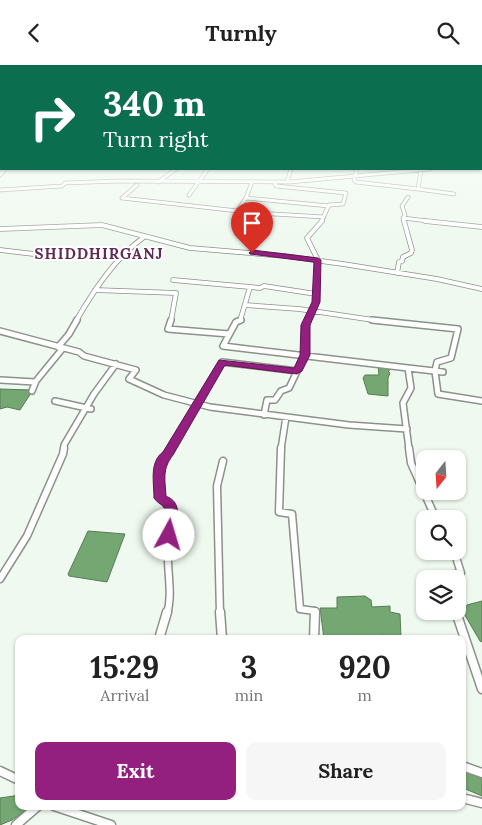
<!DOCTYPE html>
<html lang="en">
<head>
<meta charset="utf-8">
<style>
  body { margin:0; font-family:Lora,serif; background:#f6f6f6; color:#222; height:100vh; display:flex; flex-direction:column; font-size:19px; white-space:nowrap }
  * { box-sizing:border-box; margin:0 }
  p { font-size:16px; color:#767676 }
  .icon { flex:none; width:28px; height:28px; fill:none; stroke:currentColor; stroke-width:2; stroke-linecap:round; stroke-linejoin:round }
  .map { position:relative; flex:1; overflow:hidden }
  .details { position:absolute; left:15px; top:570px; width:451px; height:175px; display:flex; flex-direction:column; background:#fff; border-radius:10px; box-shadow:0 1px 4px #0004 }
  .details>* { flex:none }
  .guide { position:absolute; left:0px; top:0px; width:482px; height:105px; box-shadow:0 1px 4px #0004; background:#0b6e4f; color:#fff; overflow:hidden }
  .needle { width:32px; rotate:197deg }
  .fabs { position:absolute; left:416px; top:385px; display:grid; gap:10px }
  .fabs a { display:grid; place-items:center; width:50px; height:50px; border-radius:10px; background:#fff; box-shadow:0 1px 4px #0004; font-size:25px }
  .pin { position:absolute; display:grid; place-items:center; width:42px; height:42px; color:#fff; margin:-51px -21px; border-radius:50% 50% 50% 0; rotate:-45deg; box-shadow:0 0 5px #0007 }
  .pin .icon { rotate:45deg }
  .me { position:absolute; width:55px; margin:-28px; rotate:6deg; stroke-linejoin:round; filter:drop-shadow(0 0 4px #0008) }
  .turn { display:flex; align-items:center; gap:18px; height:105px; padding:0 20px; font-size:22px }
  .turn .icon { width:65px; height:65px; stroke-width:2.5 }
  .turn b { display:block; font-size:35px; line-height:42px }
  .eta { display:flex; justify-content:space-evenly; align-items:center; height:85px; text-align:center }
  .eta b { font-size:30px; font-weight:800; line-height:35px }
  .cta { display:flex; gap:10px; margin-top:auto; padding:10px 20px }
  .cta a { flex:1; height:58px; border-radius:10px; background:#931f7e; color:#fff; font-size:20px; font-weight:800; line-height:58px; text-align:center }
  .cta a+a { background:#f6f6f6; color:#222 }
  header { display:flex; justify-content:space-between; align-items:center; height:65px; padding:0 20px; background:#fff; font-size:22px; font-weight:800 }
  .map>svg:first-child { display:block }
  .water { fill:#74a772; stroke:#587d56 }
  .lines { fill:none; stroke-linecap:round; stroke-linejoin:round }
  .minor-far4-casing { stroke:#8a9289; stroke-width:4.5 }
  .minor-far3-casing { stroke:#8a9289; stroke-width:5.5 }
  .minor-far2-casing { stroke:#8a9289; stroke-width:8 }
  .minor-far1-casing { stroke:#8a9289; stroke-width:9 }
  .minor-casing { stroke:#8a9289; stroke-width:11 }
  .minor-far4 { stroke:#fff; stroke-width:3 }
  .minor-far3 { stroke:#fff; stroke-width:4 }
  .minor-far2 { stroke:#fff; stroke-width:5 }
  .minor-far1 { stroke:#fff; stroke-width:6 }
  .minor { stroke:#fff; stroke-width:8 }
  .route { fill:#931f7e; stroke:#601452 }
  .labels { text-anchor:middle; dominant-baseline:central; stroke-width:4; stroke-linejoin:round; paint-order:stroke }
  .far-district-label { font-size:15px; font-weight:bold; letter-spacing:1px; fill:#612954; stroke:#fff }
</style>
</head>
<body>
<header><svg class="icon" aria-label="back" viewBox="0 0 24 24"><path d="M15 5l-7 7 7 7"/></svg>Turnly<svg class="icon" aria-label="search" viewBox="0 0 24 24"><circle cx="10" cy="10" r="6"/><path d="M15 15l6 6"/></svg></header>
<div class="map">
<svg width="482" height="760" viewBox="0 0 482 760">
  <rect width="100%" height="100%" fill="#eff9ef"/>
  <!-- water -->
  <path class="water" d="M378,300L393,303L388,306L390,308L388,313V331L368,329L363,313L365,310H379Z
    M0,324L31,325V328L20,345L7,342L0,344Z
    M88,466L125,469L107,517L69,511L68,509Z
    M365,531L371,535L372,542L390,541V547L400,549L401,572L381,570V574H324L320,543H337V532Z
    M482,536V577L480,576L463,547L467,540Z
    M462,704L482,712V731L463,723Z
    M19,727V741H31L12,755L0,760V733L14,731Z"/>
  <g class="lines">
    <defs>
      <path id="minor-far4" d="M357,104L354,115L356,117L418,124
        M421,105L418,124L454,129
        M0,110L5,104
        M158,117L176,104
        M274,117L276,121L346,128L343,139L329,140L321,157
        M287,117L291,104
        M137,120L122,133L257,148L324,152
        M0,125L62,121L65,118L119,116L290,117L430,104
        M189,130L208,104
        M246,133L252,117
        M238,145L246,133L329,141
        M403,153L405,150L402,141L408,132
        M404,157L403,153L436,157"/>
      <path id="minor-far3" d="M425,156L482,162
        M0,164L102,160L190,183L285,191L343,199L437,214L482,224
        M0,185L34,189
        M397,208L399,197L402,196L403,192L411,188L412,185L404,156
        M173,215L250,222
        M95,225L176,228L171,256
        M245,240L299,244L380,256
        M76,256C94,225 115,193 144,172
        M240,256L250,222L260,223L264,221L316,229
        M308,256L316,237L318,195L307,173L322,156"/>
      <path id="minor-far2" d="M171,255L168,264L229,269
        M241,255L236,257L223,281L408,303L411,323L403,338L409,384
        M372,255L458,264L451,293L437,297L435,306L438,329L482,336
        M0,266L79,287L84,291L136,305L129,314L164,330L210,342L349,360L407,364
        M58,282L69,269L77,255
        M408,303L443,307
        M0,315L35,317
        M32,326L36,316L63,283
        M55,336L91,344
        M264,350L267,335H275L281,326L289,323L305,290L306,260L308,255
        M64,384V380L94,329L116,299
        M170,384L222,297L297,306
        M281,384L286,352"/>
      <path id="minor-far1" d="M281,383L279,447L292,449L300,544L315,546V549
        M409,383L411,398L436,454
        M0,514L27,471L63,389L64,383
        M446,514V511L461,508L454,486
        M456,546L457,549
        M167,549C173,529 167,507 168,487C169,471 171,456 170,440L160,433V404L163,394L171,383
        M220,549L217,421L223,396"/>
      <path id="minor" d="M220,547L222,574
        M456,547L482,624
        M159,574L167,547
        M314,574L315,547
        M462,701L482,708
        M0,706L19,715
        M462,733L482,738
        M54,741L111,760
        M16,760L38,741"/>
    </defs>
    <!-- minor-far4 casing -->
    <use href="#minor-far4" class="minor-far4-casing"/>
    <!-- minor-far3 casing -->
    <use href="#minor-far3" class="minor-far3-casing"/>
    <!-- minor-far2 casing -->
    <use href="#minor-far2" class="minor-far2-casing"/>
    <!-- minor-far1 casing -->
    <use href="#minor-far1" class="minor-far1-casing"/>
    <!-- minor casing -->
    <use href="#minor" class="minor-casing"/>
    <!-- minor-far4 -->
    <use href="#minor-far4" class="minor-far4"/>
    <!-- minor-far3 -->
    <use href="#minor-far3" class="minor-far3"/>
    <!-- minor-far2 -->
    <use href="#minor-far2" class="minor-far2"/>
    <!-- minor-far1 -->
    <use href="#minor-far1" class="minor-far1"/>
    <!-- minor -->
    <use href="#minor" class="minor"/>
  </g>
  <!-- sky -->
  <linearGradient id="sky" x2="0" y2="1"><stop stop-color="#79afb9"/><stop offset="0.43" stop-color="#f8fcf8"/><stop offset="1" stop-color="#f8fcf8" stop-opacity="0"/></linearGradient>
  <rect width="482" height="185" fill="url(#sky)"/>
  <!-- route -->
  <path class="route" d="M252,185L318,193L321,195L320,237L310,260V290L302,306L297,309L225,300L173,390C162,404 165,414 166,431C170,433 174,435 176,440C180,448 177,466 173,474H164C159,465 167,455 165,445C164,440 157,438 154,433C154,418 149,397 163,387L219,295L294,303L300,290L301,260L312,237L314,197L250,189L249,188Z"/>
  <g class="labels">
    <!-- far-district labels -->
    <g class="far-district-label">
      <text x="99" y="188">SHIDDHIRGANJ</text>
    </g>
  </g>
</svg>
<div class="fabs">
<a><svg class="needle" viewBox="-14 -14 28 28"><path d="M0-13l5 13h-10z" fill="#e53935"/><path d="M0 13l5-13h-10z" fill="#767676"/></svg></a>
<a><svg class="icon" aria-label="search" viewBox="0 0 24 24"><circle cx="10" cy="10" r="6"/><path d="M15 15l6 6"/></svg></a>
<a><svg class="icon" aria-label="layers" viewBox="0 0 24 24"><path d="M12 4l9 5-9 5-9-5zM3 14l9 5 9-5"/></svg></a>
</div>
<div class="pin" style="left:252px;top:188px;background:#d93025"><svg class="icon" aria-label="arrive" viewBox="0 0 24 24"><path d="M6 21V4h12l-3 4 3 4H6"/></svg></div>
<svg class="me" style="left:169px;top:470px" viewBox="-20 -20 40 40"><circle r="19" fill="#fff"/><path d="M0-13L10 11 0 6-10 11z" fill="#931f7e"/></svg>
<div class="guide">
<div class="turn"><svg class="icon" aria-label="right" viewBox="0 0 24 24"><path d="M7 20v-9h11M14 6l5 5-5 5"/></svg><div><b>340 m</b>Turn right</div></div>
</div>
<section class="details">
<div class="eta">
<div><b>15:29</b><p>Arrival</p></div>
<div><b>3</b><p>min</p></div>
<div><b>920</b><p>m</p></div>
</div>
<div class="cta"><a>Exit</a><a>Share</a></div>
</section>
</div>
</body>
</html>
